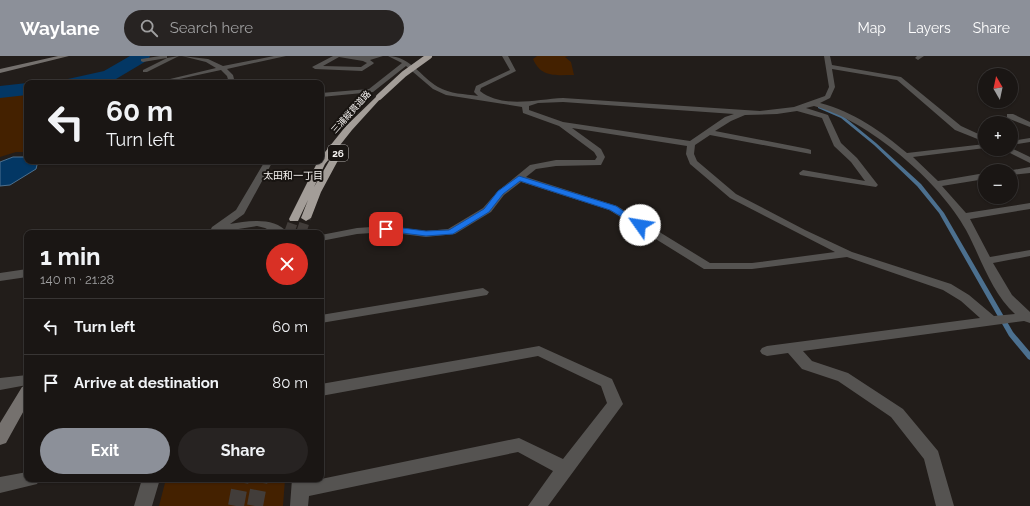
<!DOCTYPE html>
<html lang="en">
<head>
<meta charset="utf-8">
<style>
  body { margin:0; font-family:Raleway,"Noto Sans JP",sans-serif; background:#272322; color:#f1f3f6; height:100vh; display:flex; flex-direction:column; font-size:15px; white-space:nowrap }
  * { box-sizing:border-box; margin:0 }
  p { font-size:13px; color:#9f9fa0 }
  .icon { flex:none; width:22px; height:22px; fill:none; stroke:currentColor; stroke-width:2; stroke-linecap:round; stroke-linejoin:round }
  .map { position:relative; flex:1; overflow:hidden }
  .details { position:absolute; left:24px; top:174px; width:300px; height:252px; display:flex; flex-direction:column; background:#1a1614; border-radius:8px; box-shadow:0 1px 3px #0004,0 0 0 1px #383534 }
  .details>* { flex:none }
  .guide { position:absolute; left:24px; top:24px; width:300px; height:84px; border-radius:8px; box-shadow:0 1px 3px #0004,0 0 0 1px #383534; background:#1a1614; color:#f1f3f6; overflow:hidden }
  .needle { width:26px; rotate:351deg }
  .controls { position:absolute; left:978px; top:12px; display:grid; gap:8px }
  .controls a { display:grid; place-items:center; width:40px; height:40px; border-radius:50%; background:#1a1614; box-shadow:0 1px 3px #0004,0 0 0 1px #383534; font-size:20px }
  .pin { position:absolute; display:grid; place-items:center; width:34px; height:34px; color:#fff; margin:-17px; border-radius:8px; box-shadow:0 2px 6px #0006 }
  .me { position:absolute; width:44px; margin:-22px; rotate:302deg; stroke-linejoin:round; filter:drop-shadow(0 0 3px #0008) }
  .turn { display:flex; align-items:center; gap:14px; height:84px; padding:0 16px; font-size:18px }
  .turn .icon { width:52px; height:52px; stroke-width:2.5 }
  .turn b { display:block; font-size:28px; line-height:34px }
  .round { display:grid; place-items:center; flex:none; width:42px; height:42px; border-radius:21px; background:#272322 }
  .overview { display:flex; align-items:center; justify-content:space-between; height:68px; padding:0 16px }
  h1 { font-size:24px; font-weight:700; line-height:30px }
  .action { display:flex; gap:8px; margin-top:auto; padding:8px 16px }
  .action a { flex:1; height:46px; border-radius:24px; background:#8c9099; color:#fff; font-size:16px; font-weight:700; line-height:46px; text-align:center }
  .action a+a { background:#272322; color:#f1f3f6 }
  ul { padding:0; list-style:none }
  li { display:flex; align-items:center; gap:12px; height:56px; padding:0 16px; border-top:1px solid #383534 }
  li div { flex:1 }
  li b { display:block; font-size:15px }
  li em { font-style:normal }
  header { display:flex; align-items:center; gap:24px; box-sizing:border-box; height:56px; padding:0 20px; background:#8c9099; color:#fff }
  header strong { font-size:19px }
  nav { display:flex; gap:22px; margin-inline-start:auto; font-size:14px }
  .search { width:280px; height:36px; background:#272322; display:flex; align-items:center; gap:10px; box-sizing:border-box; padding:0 14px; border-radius:22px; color:#9f9fa0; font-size:15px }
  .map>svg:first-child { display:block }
  .green { fill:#442100 }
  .water { fill:#033764; stroke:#4c708f }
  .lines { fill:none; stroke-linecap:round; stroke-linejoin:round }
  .stream { fill:#4c708f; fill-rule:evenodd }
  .river { fill:#033764; fill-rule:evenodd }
  .highway-tunnel-far1 { stroke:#423d3a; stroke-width:10; stroke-dasharray:10 5; stroke-linecap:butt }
  .highway-tunnel { stroke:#423d3a; stroke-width:16; stroke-dasharray:16 8; stroke-linecap:butt }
  .street { fill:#555351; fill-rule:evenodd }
  .secondary { fill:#75716e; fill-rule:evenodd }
  .highway { fill:#a39d98; fill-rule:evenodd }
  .highway-bridge { stroke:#a39d98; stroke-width:6 }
  .route { fill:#1a73e8; stroke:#114b97 }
  .labels { text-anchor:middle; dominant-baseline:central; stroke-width:4; stroke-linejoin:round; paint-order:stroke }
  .far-street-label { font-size:9px; fill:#f7f4f2; stroke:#181411 }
  .shield { fill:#181411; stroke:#b4b1ae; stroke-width:1 }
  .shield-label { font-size:10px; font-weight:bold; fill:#f7f4f2 }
  .far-neighbourhood-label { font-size:10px; fill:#f7f4f2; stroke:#181411 }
</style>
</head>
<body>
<header>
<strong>Waylane</strong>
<div class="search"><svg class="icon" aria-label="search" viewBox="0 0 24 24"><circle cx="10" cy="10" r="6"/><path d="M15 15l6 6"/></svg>Search here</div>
<nav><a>Map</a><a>Layers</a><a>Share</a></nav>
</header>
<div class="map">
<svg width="1030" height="450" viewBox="0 0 1030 450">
  <rect width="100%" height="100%" fill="#221d1a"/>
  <!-- green -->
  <path class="green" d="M537,0H569L565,1L571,6L574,19C556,19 541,22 533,3Z
    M27,36V96H16L0,101V41Z
    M166,423H285L283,450H159Z"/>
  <!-- water -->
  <path class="water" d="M13,101H27V105H38L36,113L10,129L0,130V106Z"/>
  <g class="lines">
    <!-- stream -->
    <path class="stream" d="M818,50H820L843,60L876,87L921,128L944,157L1013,276L1030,296V304L1028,303L1009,280L939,157L917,130L874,89L841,62L818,52Z"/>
    <!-- river -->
    <path class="river" d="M130,0H150L148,4L116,23L99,27H66L68,23L104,15Z
      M27,27V39L0,42V30Z"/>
    <!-- highway-tunnel-far1 -->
    <path class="highway-tunnel-far1" d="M289,177L294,163
      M301,177L306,162"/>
    <!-- highway-tunnel -->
    <path class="highway-tunnel" d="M236,450L241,423
      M255,450L260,423"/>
    <!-- street -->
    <path class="street" d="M160,0H167V2L179,0L147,16H143V14L167,2L143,6L141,5V3Z
      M182,0L208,3L223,10L274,0H286L227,13L233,19L235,27H229L227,20L221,14L170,25V23L216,12L206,6Z
      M333,0H383L370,4L374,7L373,8L362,15L315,13L312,11ZM339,1L363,5L367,7L361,11L323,10Z
      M388,0C410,0 421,21 438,31C450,38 465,38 478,40L474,36L476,30L510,14L502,0H508L516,15L481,32L480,35C503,53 537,43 563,42L760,55L794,51L825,40L829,31L824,0H830L832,9L901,21L961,70L985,81V86L955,74L897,24L832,13L835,31L830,42L820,47C854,56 881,75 907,97L985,88V92L913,101L938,125L985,117V123L942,130L966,157L1030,147V153L970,163L990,201L1030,194V200L993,207L1012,239L1030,256V267L1024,265L803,295L812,305L848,317L903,353L938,395L954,450H936L924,403L891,361L838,325L802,313L788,297L767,300L762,298L760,295L762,292L767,290L980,262L961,245L943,234L847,201L752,213H704L609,154L521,126L504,139L491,156L455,178L426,181L386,176L357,178L321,185V179L357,172L386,170L426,175L448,173L483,152L498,135L530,109L556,104H595L597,101L594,96L559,70L523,57L522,51L446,39L433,33L406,10L373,36L321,41V37L369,33L402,7ZM563,46L734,58L725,61L690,85L563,66L529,54V50L538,47ZM814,50C868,64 940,126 966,174C981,202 991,236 1015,258L994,260L969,239L951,228L852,196L805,174L736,138L697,105L694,98L695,89L710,79L811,98V94L808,93L715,75L731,65L745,59L777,58L797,55L822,62L834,90L851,106L865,125L803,114L799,117L800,119L876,131L878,129L857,102L841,87L828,59L806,52ZM572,72L687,90L686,98L690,108L730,142L835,196L752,207H710L617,150L526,121L536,113L556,110L601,109L605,101L601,93Z
      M917,0H924L918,4L915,2Z
      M1007,58H1013L1030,66V71L1007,62Z
      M1030,82V86L1011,89V85Z
      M1011,92L1030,101V107L1002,93Z
      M265,105H273L244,158L230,168C248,165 274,160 288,177H275L265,172L257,170L219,176L212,175L211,173L212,171L236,154Z
      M1030,111V117L1011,119V115H1007Z
      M27,213V221L0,225V217Z
      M483,232L489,236L487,239L321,267V259Z
      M539,290L612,323L623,348L548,450H528L553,415L518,396L309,440L308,450H290L292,423H321L519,382L563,403L607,347L601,330L538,300L321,340V328Z
      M27,319V329L0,334V322Z
      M27,416V423H40L37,428L0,437V421Z
      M142,423H160L152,450H134Z"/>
    <!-- secondary -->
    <path class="secondary" d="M58,0H69L0,17V13Z
      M27,329V349L6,387L0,389V367L22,331Z"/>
    <!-- highway -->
    <path class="highway" d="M377,40L382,41L352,74L325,108L314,131L335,95H341L342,97L321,136L311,162L306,165L301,162L308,144L298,165H290L289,163L317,107L321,105V101L346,70Z"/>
    <!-- highway-bridge -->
    <path class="highway-bridge" d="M379,41L404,18L429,0"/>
  </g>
  <!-- route -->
  <path class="route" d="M519,120L616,150L644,169L637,170L610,154L520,125L503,138L489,156L453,178L426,180L386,175L382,173L386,170L426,175L449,174L484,153L498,135Z"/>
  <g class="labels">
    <!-- far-street labels -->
    <g class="far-street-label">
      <text transform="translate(351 56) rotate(-48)">三浦縦貫道路</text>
    </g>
    <!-- shield labels -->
    <rect class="shield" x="328" y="89" width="20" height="16" rx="3"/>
    <g class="shield-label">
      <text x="338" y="97">26</text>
    </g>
    <!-- far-neighbourhood labels -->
    <g class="far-neighbourhood-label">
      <text x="293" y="119">太田和一丁目</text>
    </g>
  </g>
</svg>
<div class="controls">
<a><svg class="needle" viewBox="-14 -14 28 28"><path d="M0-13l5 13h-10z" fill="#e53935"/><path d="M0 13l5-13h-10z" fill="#9f9fa0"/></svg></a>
<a>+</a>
<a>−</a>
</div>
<div class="pin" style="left:386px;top:173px;background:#d93025"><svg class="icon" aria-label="arrive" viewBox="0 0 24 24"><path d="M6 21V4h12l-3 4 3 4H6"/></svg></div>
<svg class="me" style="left:640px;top:169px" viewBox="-20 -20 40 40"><circle r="19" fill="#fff"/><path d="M0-13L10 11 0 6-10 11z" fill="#1a73e8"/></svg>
<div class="guide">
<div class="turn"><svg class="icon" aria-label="left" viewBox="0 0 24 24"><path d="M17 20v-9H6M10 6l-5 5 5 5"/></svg><div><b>60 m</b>Turn left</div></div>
</div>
<section class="details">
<div class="overview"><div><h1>1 min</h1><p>140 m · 21:28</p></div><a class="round" style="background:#d93025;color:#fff"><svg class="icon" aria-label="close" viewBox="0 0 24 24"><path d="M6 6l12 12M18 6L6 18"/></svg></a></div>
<ul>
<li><svg class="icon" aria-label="left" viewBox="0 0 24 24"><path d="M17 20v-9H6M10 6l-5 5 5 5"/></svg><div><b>Turn left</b></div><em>60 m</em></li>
<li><svg class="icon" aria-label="arrive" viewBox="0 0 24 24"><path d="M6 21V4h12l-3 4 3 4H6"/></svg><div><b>Arrive at destination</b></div><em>80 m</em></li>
</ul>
<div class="action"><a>Exit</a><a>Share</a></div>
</section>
</div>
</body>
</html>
